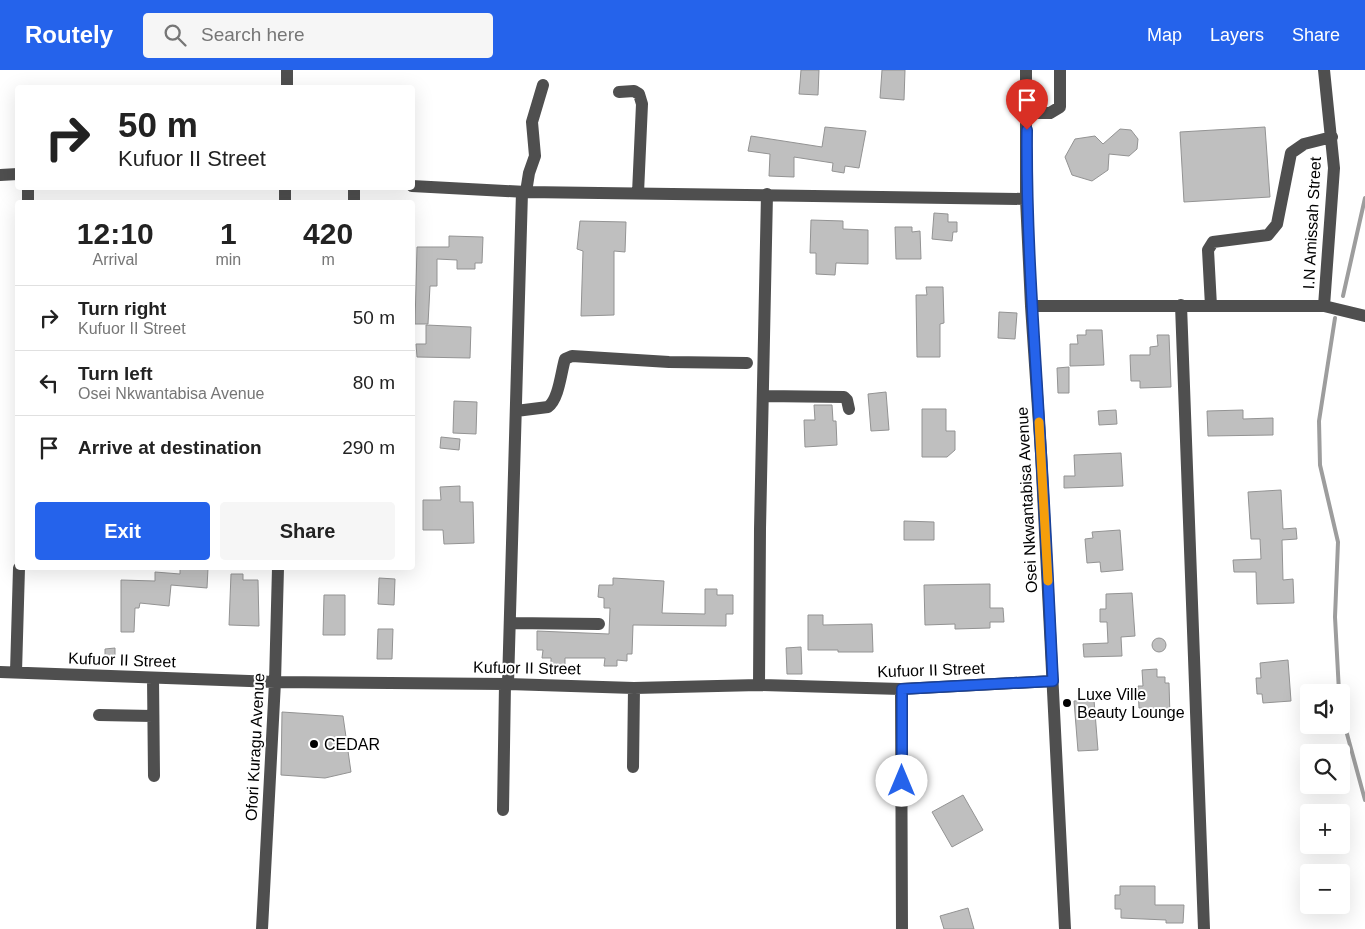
<!DOCTYPE html>
<html lang="en">
<head>
<meta charset="utf-8">
<style>
  body { margin:0; font-family:Helvetica,sans-serif; background:#f6f6f6; color:#222; height:100vh; display:flex; flex-direction:column; font-size:19px; white-space:nowrap }
  * { box-sizing:border-box; margin:0 }
  p { font-size:16px; color:#767676 }
  .icon { flex:none; width:28px; height:28px; fill:none; stroke:currentColor; stroke-width:2; stroke-linecap:round; stroke-linejoin:round }
  .map { position:relative; flex:1; overflow:hidden }
  .sheet { position:absolute; left:15px; top:130px; width:400px; height:370px; display:flex; flex-direction:column; background:#fff; border-radius:5px; box-shadow:0 5px 20px #0002 }
  .sheet>* { flex:none }
  .banner { position:absolute; left:15px; top:15px; width:400px; height:105px; border-radius:5px; box-shadow:0 5px 20px #0002; background:#fff; color:#222; overflow:hidden }
  .tools { position:absolute; left:1300px; top:614px; display:grid; gap:10px }
  .tools a { display:grid; place-items:center; width:50px; height:50px; border-radius:5px; background:#fff; box-shadow:0 5px 20px #0002; font-size:25px }
  .pin { position:absolute; display:grid; place-items:center; width:42px; height:42px; color:#fff; margin:-51px -21px; border-radius:50% 50% 50% 0; rotate:-45deg; box-shadow:0 0 5px #0007 }
  .pin .icon { rotate:45deg }
  .me { position:absolute; width:55px; margin:-28px; rotate:0deg; stroke-linejoin:round; filter:drop-shadow(0 0 4px #0008) }
  .turn { display:flex; align-items:center; gap:18px; height:105px; padding:0 20px; font-size:22px }
  .turn .icon { width:65px; height:65px; stroke-width:2.5 }
  .turn b { display:block; font-size:35px; line-height:42px }
  .eta { display:flex; justify-content:space-evenly; align-items:center; height:85px; text-align:center }
  .eta b { font-size:30px; font-weight:700; line-height:35px }
  .action { display:flex; gap:10px; margin-top:auto; padding:10px 20px }
  .action a { flex:1; height:58px; border-radius:5px; background:#2563eb; color:#fff; font-size:20px; font-weight:700; line-height:58px; text-align:center }
  .action a+a { background:#f6f6f6; color:#222 }
  ul { padding:0; list-style:none }
  li { display:flex; align-items:center; gap:15px; height:65px; padding:0 20px; border-top:1px solid #e0e0e0 }
  li div { flex:1 }
  li b { display:block; font-size:19px }
  li em { font-style:normal }
  header { display:flex; align-items:center; gap:30px; box-sizing:border-box; height:70px; padding:0 25px; background:#2563eb; color:#fff }
  header strong { font-size:24px }
  nav { display:flex; gap:28px; margin-inline-start:auto; font-size:18px }
  .search { width:350px; height:45px; background:#f6f6f6; display:flex; align-items:center; gap:12px; box-sizing:border-box; padding:0 18px; border-radius:5px; color:#767676; font-size:19px }
  .map>svg:first-child { display:block }
  .lines { fill:none; stroke-linecap:round; stroke-linejoin:round }
  .stream { stroke:#9d9d9d; stroke-width:4 }
  .building { fill:#bfbfbf; stroke:#939393 }
  .minor { stroke:#4f4f4f; stroke-width:12 }
  .route-casing { stroke:#184099; stroke-width:12 }
  .route { stroke:#2563eb; stroke-width:9 }
  .slow { stroke:#f59e0b; stroke-width:9 }
  .poi-dot { fill:#000; stroke:#fff; stroke-width:2 }
  .labels { text-anchor:middle; dominant-baseline:central; stroke-width:4; stroke-linejoin:round; paint-order:stroke }
  .street-label { font-size:16px; fill:#000; stroke:#fff }
  .poi-label { font-size:16px; fill:#000; stroke:#fff; text-anchor:start }
</style>
</head>
<body>
<header>
<strong>Routely</strong>
<div class="search"><svg class="icon" aria-label="search" viewBox="0 0 24 24"><circle cx="10" cy="10" r="6"/><path d="M15 15l6 6"/></svg>Search here</div>
<nav><a>Map</a><a>Layers</a><a>Share</a></nav>
</header>
<div class="map">
<svg width="1365" height="859" viewBox="0 0 1365 859">
  <rect width="100%" height="100%" fill="#fff"/>
  <g class="lines">
    <!-- stream -->
    <path class="stream" d="M1343,226L1365,128
      M1335,248L1319,351L1320,395L1338,472L1335,547L1339,622
      M1341,642L1365,730"/>
  </g>
  <!-- building -->
  <path class="building" d="M801,0H819L818,25L799,24Z
    M882,0H905L904,30L880,28Z
    M825,57L866,61L859,98L845,96L844,103L832,101L833,93L794,87V107L769,106L770,84L748,81L751,66L822,77Z
    M1265,57L1270,127L1184,132L1180,62Z
    M1120,59L1131,60L1138,69L1137,79L1129,86L1109,84L1108,100L1092,111L1072,105L1065,87L1075,69L1095,66L1103,74Z
    M934,143L948,144V152H957V162H953L952,171L932,169Z
    M811,150L843,151V159L868,160V194L836,193L835,205L816,204V183H810Z
    M580,151L626,152L625,182L614,181V245L581,246L583,181L577,179Z
    M895,157H912V162L920,161L921,189H896Z
    M449,166L483,167L482,193H475V199H457V190L437,189V216H430L428,254H415L417,177H449Z
    M926,217H943L944,253L940,254V287H917L916,225H927Z
    M999,242L1017,243L1015,269L998,268Z
    M426,255L471,257L470,288L417,287L416,274H426Z
    M1086,260H1102L1104,295L1070,296V274H1078L1077,265H1086Z
    M1157,265H1169L1171,317L1140,318V311H1131L1130,285H1150V277L1158,276Z
    M1069,297V323H1058L1057,298Z
    M886,322L889,360L871,361L868,324Z
    M454,331L477,332L476,364L453,363Z
    M814,335H832L833,351H836L837,375L805,377L804,350H815Z
    M922,339H946V361H955V380L947,387H922Z
    M1116,340L1117,354L1099,355L1098,341Z
    M1243,340V349L1273,348V365L1208,366L1207,341Z
    M441,367L460,369L459,380L440,378Z
    M1121,383L1123,416L1064,418V406H1075L1074,385Z
    M460,416V432H473L474,473L444,474L443,460H423V430H441L440,417Z
    M1281,420L1283,459L1296,458L1297,469L1282,470L1283,510L1293,509L1294,533L1257,534L1256,502H1234L1233,490L1261,489L1260,469H1251L1248,422Z
    M904,451L934,452V470H904Z
    M1120,460L1123,500L1101,502L1100,492L1087,493L1085,469L1093,468L1092,462Z
    M180,498H208L207,518L171,515L169,536L140,533L139,538H135L134,562H121V510L155,511V502L180,504Z
    M231,504H243V510H258L259,556L229,555Z
    M379,508L395,509L394,535L378,534Z
    M613,508L664,511L662,543L705,544V519H717V525H733V544H726V556L633,555L632,584H627V591L617,590V596H604L605,588H565V595L551,594V588H542L543,580H537V561L609,564L610,538H604V528L598,527L599,515H613Z
    M990,514V538H1003L1004,552H990V558L955,559V554L925,555L924,515Z
    M1132,523L1135,566L1121,567L1122,586L1084,587L1083,574L1108,573L1107,552H1100V539H1106V524Z
    M324,525H345V565H323Z
    M808,545H823V555L872,554L873,582H838V580H808Z
    M378,559H393L392,589H377Z
    M1152 575a7 7 0 1 1 14 0a7 7 0 1 1-14 0Z
    M801,577L802,604H787L786,578Z
    M115,578V588H105V579Z
    M1288,590L1291,631L1263,633L1262,624H1257L1256,608H1261L1260,593Z
    M1157,599V607H1165V613H1169L1170,647L1144,648V638H1139L1138,616H1143L1142,600Z
    M1094,630L1098,680L1078,681L1074,631Z
    M282,642L343,646L351,702L325,708L281,705Z
    M963,725L983,760L952,777L932,742Z
    M1120,816H1155V835H1184L1183,853H1166V850L1121,848V839H1115V825H1120Z
    M968,838L974,859H944L940,846Z"/>
  <g class="lines">
    <!-- minor -->
    <path class="minor" d="M1026,0V129L1031,236L1041,383L1065,859
      M1324,0L1334,98L1324,236L1365,246
      M287,18V0
      M619,22L634,21L639,24L642,34L638,123
      M1027,43H1050L1060,37V0
      M0,105L18,104
      M412,116L526,122L1026,129
      M526,122L529,103L535,86L532,52L543,15
      M28,132V118
      M285,132V118
      M354,132V118
      M1181,235L1204,859
      M1031,236H1324
      M1211,236L1208,180L1213,172L1268,165L1277,154L1291,83L1304,74L1332,67
      M764,326L844,327L847,330L849,339
      M516,341L548,337C559,329 561,302 565,289L572,286L669,292L747,293
      M510,553L599,554
      M0,602L275,612L505,614L634,618L759,615L901,619L1053,611
      M16,602L19,498
      M153,608L154,706
      M508,614L522,122
      M759,615L760,459L767,124
      M901,619L902,859
      M99,645L153,646
      M633,697L634,618
      M503,740L505,614
      M262,859L275,612L278,498"/>
  </g>
  <g class="lines">
    <defs>
      <path id="route" d="M902,711V619L1053,611C1049,535 1046,459 1041,383C1035,275 1026,168 1027,60"/>
    </defs>
    <!-- route casing -->
    <use href="#route" class="route-casing"/>
    <!-- route -->
    <use href="#route" class="route"/>
    <!-- slow -->
    <path class="slow" d="M1039,352L1048,511"/>
  </g>
  <!-- markers -->
  <g class="poi-dot">
    <circle cx="1067" cy="633" r="5"/>
    <circle cx="314" cy="674" r="5"/>
  </g>
  <g class="labels">
    <!-- street labels -->
    <g class="street-label">
      <text transform="translate(1312 153) rotate(-87)">I.N Amissah Street</text>
      <text transform="translate(1027 430) rotate(-93)">Osei Nkwantabisa Avenue</text>
      <text transform="translate(122 590) rotate(2)">Kufuor II Street</text>
      <text transform="translate(527 598) rotate(1)">Kufuor II Street</text>
      <text transform="translate(931 600) rotate(-2)">Kufuor II Street</text>
      <text transform="translate(255 677) rotate(-87)">Ofori Kuragu Avenue</text>
    </g>
    <!-- poi labels -->
    <g class="poi-label">
      <text x="1077" y="624">Luxe Ville<tspan x="1077" dy="18">Beauty Lounge</tspan></text>
      <text x="324" y="674">CEDAR</text>
    </g>
  </g>
</svg>
<div class="tools">
<a><svg class="icon" aria-label="sound" viewBox="0 0 24 24"><path d="M4 9h4l5-4v14l-5-4H4zM17 9q2 3 0 6"/></svg></a>
<a><svg class="icon" aria-label="search" viewBox="0 0 24 24"><circle cx="10" cy="10" r="6"/><path d="M15 15l6 6"/></svg></a>
<a>+</a>
<a>−</a>
</div>
<div class="pin" style="left:1027px;top:60px;background:#d93025"><svg class="icon" aria-label="arrive" viewBox="0 0 24 24"><path d="M6 21V4h12l-3 4 3 4H6"/></svg></div>
<svg class="me" style="left:902px;top:711px" viewBox="-20 -20 40 40"><circle r="19" fill="#fff"/><path d="M0-13L10 11 0 6-10 11z" fill="#2563eb"/></svg>
<div class="banner">
<div class="turn"><svg class="icon" aria-label="right" viewBox="0 0 24 24"><path d="M7 20v-9h11M14 6l5 5-5 5"/></svg><div><b>50 m</b>Kufuor II Street</div></div>
</div>
<section class="sheet">
<div class="eta">
<div><b>12:10</b><p>Arrival</p></div>
<div><b>1</b><p>min</p></div>
<div><b>420</b><p>m</p></div>
</div>
<ul>
<li><svg class="icon" aria-label="right" viewBox="0 0 24 24"><path d="M7 20v-9h11M14 6l5 5-5 5"/></svg><div><b>Turn right</b><p>Kufuor II Street</p></div><em>50 m</em></li>
<li><svg class="icon" aria-label="left" viewBox="0 0 24 24"><path d="M17 20v-9H6M10 6l-5 5 5 5"/></svg><div><b>Turn left</b><p>Osei Nkwantabisa Avenue</p></div><em>80 m</em></li>
<li><svg class="icon" aria-label="arrive" viewBox="0 0 24 24"><path d="M6 21V4h12l-3 4 3 4H6"/></svg><div><b>Arrive at destination</b></div><em>290 m</em></li>
</ul>
<div class="action"><a>Exit</a><a>Share</a></div>
</section>
</div>
</body>
</html>
